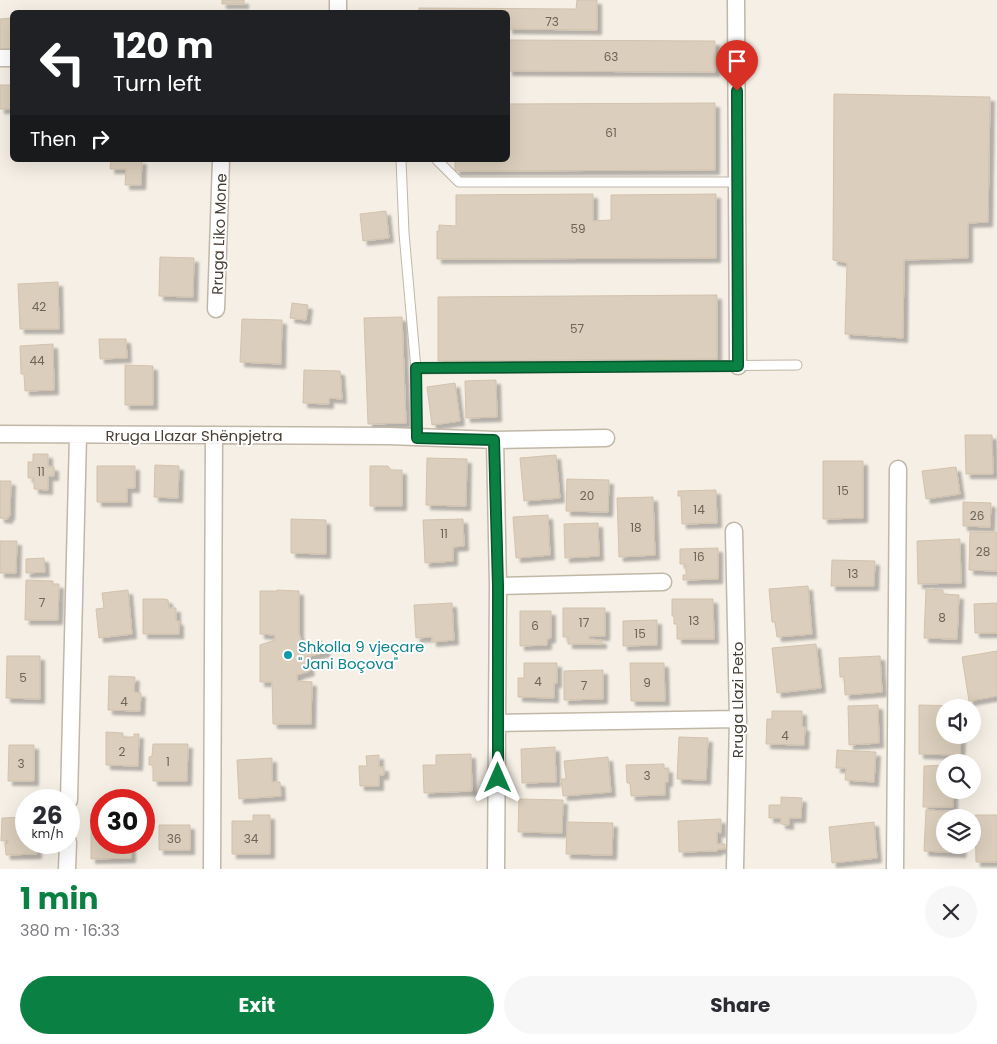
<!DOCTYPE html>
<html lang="en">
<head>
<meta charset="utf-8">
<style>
  body { margin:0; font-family:Poppins,sans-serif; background:#f7f7f7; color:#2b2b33; height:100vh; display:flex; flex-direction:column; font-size:19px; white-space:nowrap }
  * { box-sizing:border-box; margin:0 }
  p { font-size:16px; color:#7c7c81 }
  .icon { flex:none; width:28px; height:28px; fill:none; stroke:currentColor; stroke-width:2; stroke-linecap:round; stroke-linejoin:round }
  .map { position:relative; height:869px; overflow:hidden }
  .side { display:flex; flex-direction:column; background:#fff; flex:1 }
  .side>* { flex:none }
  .top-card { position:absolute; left:10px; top:10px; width:500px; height:152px; border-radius:8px; box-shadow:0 5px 20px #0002; background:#202124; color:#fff; overflow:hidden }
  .tools { position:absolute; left:936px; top:699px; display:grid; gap:10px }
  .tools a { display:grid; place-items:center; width:45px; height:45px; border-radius:50%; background:#fff; box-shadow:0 5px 20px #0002; font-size:25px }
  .speed { position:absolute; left:15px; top:789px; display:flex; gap:10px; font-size:25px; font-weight:700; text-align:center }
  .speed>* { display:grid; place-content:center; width:65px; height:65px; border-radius:50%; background:#fff; box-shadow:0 5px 20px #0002; line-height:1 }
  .speed small { font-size:12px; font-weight:400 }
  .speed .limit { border:8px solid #d22; background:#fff; color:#111 }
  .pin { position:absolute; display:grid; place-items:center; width:42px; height:42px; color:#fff; margin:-51px -21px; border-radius:50% 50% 50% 0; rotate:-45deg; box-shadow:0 0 5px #0007 }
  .pin .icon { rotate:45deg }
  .me { position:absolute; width:55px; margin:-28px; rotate:0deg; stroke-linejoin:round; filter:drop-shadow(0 0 4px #0008) }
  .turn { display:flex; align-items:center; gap:18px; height:105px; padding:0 20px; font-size:22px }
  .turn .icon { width:65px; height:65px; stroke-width:2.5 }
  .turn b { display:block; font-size:35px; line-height:42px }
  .then { display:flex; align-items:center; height:48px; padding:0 20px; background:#0003; gap:10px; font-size:19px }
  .round { display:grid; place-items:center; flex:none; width:52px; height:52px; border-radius:26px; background:#f7f7f7 }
  .head { display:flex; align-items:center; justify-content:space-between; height:85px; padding:0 20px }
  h1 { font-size:30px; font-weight:700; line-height:38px; color:#0b8043 }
  .action { display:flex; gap:10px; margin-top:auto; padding:10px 20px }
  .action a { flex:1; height:58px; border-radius:30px; background:#0b8043; color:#fff; font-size:20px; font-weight:700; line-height:58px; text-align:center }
  .action a+a { background:#f7f7f7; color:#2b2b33 }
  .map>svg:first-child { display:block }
  .building { fill:#dbcebc; stroke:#d3c2ac; filter:url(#shadow) }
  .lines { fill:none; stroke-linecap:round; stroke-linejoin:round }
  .lane-casing { stroke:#c1b7a7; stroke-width:11 }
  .street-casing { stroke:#c1b7a7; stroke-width:19 }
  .lane { stroke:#fff; stroke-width:9 }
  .street { stroke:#fff; stroke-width:16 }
  .route-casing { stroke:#07532c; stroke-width:12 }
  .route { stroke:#0b8043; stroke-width:9 }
  .culture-dot { fill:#0f9aa8; stroke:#fff; stroke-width:2 }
  .labels { text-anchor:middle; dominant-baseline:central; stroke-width:4; stroke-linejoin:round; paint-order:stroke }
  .number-label { font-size:12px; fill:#6d6356 }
  .street-label { font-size:15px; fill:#483f34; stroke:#fff }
  .culture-label { font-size:15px; fill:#0d838f; stroke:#fff; text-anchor:start }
</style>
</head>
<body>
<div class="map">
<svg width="997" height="869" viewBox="0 0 997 869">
  <defs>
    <filter id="shadow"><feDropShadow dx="4.5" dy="4.5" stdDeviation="1" flood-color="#0004"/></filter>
  </defs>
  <rect width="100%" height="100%" fill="#f5efe5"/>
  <!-- building -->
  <path class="building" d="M222,0H244V4H222Z
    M577,0H597V30L508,29V12H419V8L576,9Z
    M12,18V49L0,50V19Z
    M508,40L715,41V72L508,71Z
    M0,85H12V109H0Z
    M834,94L990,97L988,222L968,223V258L904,260L903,338L845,334L847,263L833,260Z
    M715,103V170L455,171V160H508V104Z
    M111,160H142L141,185H125L126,169H110Z
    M593,194V221L611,220V195L716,194V258L437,259V231H439V225L456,226V195Z
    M386,211L389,238L363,241L360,214Z
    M160,257L194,258L193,297L159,296Z
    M58,282L59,329H20L18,284Z
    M717,295V359L438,361V297Z
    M292,303L308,305L306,320L290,318Z
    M402,317L406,423L368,424L364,318Z
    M242,319L282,320L281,364L240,362Z
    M99,339H126L127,358L100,359Z
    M53,344L54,390L25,391L24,374H21L20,346Z
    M125,365L153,366V405H125Z
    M304,370L340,371L342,399L329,398V404L303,403Z
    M496,380L497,417L466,418L465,381Z
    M455,383L460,421L432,425L427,387Z
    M965,435H992L993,474H966Z
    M33,454H48V466L54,467V476H48V490L34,489V478H28V462H33Z
    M556,455L560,498L524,501L520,458Z
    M427,458L467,459L466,506L426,505Z
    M823,461H863V518L823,519Z
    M155,465L179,466L178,498L154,497Z
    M97,466H135V488H127V502H97Z
    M370,466H388L391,470H402V506H370Z
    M956,467L960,494L926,499L922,471Z
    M567,479L609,480L608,512L566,511Z
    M0,481H11L10,516H8V519L0,518Z
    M716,490L717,523L682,524L681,496H678V491Z
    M653,497L655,555L619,557L617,498Z
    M963,502L991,503L990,527L963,526Z
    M548,515L550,555L516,558L513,517Z
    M291,519L326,520V554L291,553Z
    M463,519L464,546L453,547V561L425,563L423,520Z
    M598,523L599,556L565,558L564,524Z
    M970,532H997V571L969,570Z
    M960,539L961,583L918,584L917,541Z
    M0,541H17L16,573H0Z
    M718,548V579L683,580V575H686V564H680V549Z
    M44,558L45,572L26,573V559Z
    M832,560L875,561L874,586H831Z
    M26,580L53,581V584H59L58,620H25Z
    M808,586L812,634L777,637L775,622H772L769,589Z
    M926,589L943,590V594L959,595L957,639L924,638Z
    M128,590L132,634L99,638L96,609L104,608L102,593Z
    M277,590L299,591V633L303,646L322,641L326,652L306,657L310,671L297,675V681L312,682L311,724H273L272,682H260V645L275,640V635L260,634V591H277Z
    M143,599H165L168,600L169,608H176V621H179V634H143Z
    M672,599H713L714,639H677V624H674V616H672Z
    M452,603L454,640L432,642V637L416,638L414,605Z
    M997,603V633H975L974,604Z
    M563,608H605V636H589V639L602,640V644H568V637H563Z
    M520,611H551V638L547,639V645L520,646Z
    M657,620V645L623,646V621Z
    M816,644L821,688L777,693L772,648Z
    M997,651V696L969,701L962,657Z
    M7,656H40V699L6,698Z
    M880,656L882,692L845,695L844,677H840L839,658Z
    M524,663H557V683H554V698L518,697V678H524Z
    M630,663H664L665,701H631Z
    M603,670V699L564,700V671Z
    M109,676L135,677L134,692L141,693L140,711L108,710Z
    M878,705L879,743L849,745L848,706Z
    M919,705L961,706V708H945V735H961L960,755L919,754Z
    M772,711H802V727H805L804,745L766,744L767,719H772Z
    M106,732L123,733V737H134V734H139L138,766L106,765Z
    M679,737L708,738L706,780L677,779Z
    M153,744H188L187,781H153V765H149V757L152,756Z
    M9,745H34V781H8Z
    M555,747L556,782L522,783L521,749Z
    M837,750L876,752L874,782L845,780L846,768H836Z
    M471,754L472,791L424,793L423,765H436V755Z
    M379,755V767H384V775H379V786H360L359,766H367L366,756Z
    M608,757L611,792L563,796L561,779H566L564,761Z
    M272,758V782H280L281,796L239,799L237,760Z
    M664,764V769L668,768V782H665V795L631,796L630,783H627L626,765Z
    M945,765V790H953V807H923L924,766Z
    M781,797L802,798L801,818H789V825L781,824V818H769V805H781Z
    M519,799L563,800L562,833L518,832Z
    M926,810L963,812V818H945V845H962L961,853L924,851Z
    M253,815H270V854H232V821H253Z
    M975,815H997V862H976Z
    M26,817V842H37V854L6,855L5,844L8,843V840L1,841L2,818Z
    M721,819V833L717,832V844H725V849H718L717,851L679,852L678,821Z
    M567,822L613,823L612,855L566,854Z
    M874,822L877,858L832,863L829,827Z
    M159,825H190V850H159Z
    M91,826H101V842H131V858L91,859Z"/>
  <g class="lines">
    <defs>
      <path id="lane" d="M401,160L404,233L416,369
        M437,160L459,182H737
        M417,438L416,369L797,365"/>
      <path id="street" d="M736,0L738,366
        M338,12V0
        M0,58H12
        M216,309L221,160
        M0,434L389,436L495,440L606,438
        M495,440L498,586L496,869
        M734,531L738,719L735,869
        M498,586L663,582
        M498,723L738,719
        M69,800L78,435
        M67,869L68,842
        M212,869L214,435
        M895,869L898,469"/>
    </defs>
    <!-- lane casing -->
    <use href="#lane" class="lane-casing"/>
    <!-- street casing -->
    <use href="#street" class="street-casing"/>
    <!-- lane -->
    <use href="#lane" class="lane"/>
    <!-- street -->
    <use href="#street" class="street"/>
  </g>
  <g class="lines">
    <defs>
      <path id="route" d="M498,778V586L494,440L417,438L416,368L738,366L737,91"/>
    </defs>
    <!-- route casing -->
    <use href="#route" class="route-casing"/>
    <!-- route -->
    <use href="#route" class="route"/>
  </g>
  <!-- markers -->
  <circle class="culture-dot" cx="288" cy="655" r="5"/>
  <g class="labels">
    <!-- number labels -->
    <g class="number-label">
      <text x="552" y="21">73</text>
      <text x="611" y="56">63</text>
      <text x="611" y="132">61</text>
      <text x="578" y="228">59</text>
      <text x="39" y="306">42</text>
      <text x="577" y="328">57</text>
      <text x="37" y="360">44</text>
      <text x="41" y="471">11</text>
      <text x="843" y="490">15</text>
      <text x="587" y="495">20</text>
      <text x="699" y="509">14</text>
      <text x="977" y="515">26</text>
      <text x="636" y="527">18</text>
      <text x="444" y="533">11</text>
      <text x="983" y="551">28</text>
      <text x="699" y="556">16</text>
      <text x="853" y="573">13</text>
      <text x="42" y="602">7</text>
      <text x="942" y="617">8</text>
      <text x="694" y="620">13</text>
      <text x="584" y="622">17</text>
      <text x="535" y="625">6</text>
      <text x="640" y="633">15</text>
      <text x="23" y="677">5</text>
      <text x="538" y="681">4</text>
      <text x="647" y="682">9</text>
      <text x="584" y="685">7</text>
      <text x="124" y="701">4</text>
      <text x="785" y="735">4</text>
      <text x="122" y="751">2</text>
      <text x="168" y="761">1</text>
      <text x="21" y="763">3</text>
      <text x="647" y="775">3</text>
      <text x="174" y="838">36</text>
      <text x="251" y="838">34</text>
    </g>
    <!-- street labels -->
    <g class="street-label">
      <text transform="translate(219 234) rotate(-88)">Rruga Liko Mone</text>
      <text x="194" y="435">Rruga Llazar Shënpjetra</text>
      <text transform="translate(737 700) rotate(-90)">Rruga Llazi Peto</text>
    </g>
    <!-- culture labels -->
    <g class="culture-label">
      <text x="298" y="646">Shkolla 9 vjeçare<tspan x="298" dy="17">"Jani Boçova"</tspan></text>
    </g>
  </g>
</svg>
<div class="tools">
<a><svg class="icon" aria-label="sound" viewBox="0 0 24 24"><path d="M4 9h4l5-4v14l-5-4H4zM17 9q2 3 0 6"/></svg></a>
<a><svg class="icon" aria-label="search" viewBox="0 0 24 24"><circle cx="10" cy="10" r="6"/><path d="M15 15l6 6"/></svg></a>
<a><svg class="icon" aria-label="layers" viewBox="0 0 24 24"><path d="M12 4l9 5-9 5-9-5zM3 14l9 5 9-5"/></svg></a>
</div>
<div class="speed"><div>26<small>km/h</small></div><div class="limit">30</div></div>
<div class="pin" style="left:737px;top:91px;background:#d93025"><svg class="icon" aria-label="arrive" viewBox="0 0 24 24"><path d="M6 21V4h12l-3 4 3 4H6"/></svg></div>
<svg class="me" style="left:498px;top:778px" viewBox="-20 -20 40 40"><path d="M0-17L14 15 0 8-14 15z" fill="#0b8043" stroke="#fff" stroke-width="4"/></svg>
<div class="top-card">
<div class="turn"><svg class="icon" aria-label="left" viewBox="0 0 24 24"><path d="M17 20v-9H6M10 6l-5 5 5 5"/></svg><div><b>120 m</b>Turn left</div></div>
<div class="then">Then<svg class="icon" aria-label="right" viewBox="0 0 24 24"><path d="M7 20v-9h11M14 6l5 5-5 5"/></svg></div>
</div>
</div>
<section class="side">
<div class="head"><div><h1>1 min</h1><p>380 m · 16:33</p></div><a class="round"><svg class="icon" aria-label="close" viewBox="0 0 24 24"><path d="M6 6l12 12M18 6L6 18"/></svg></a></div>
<div class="action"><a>Exit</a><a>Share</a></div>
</section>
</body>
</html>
